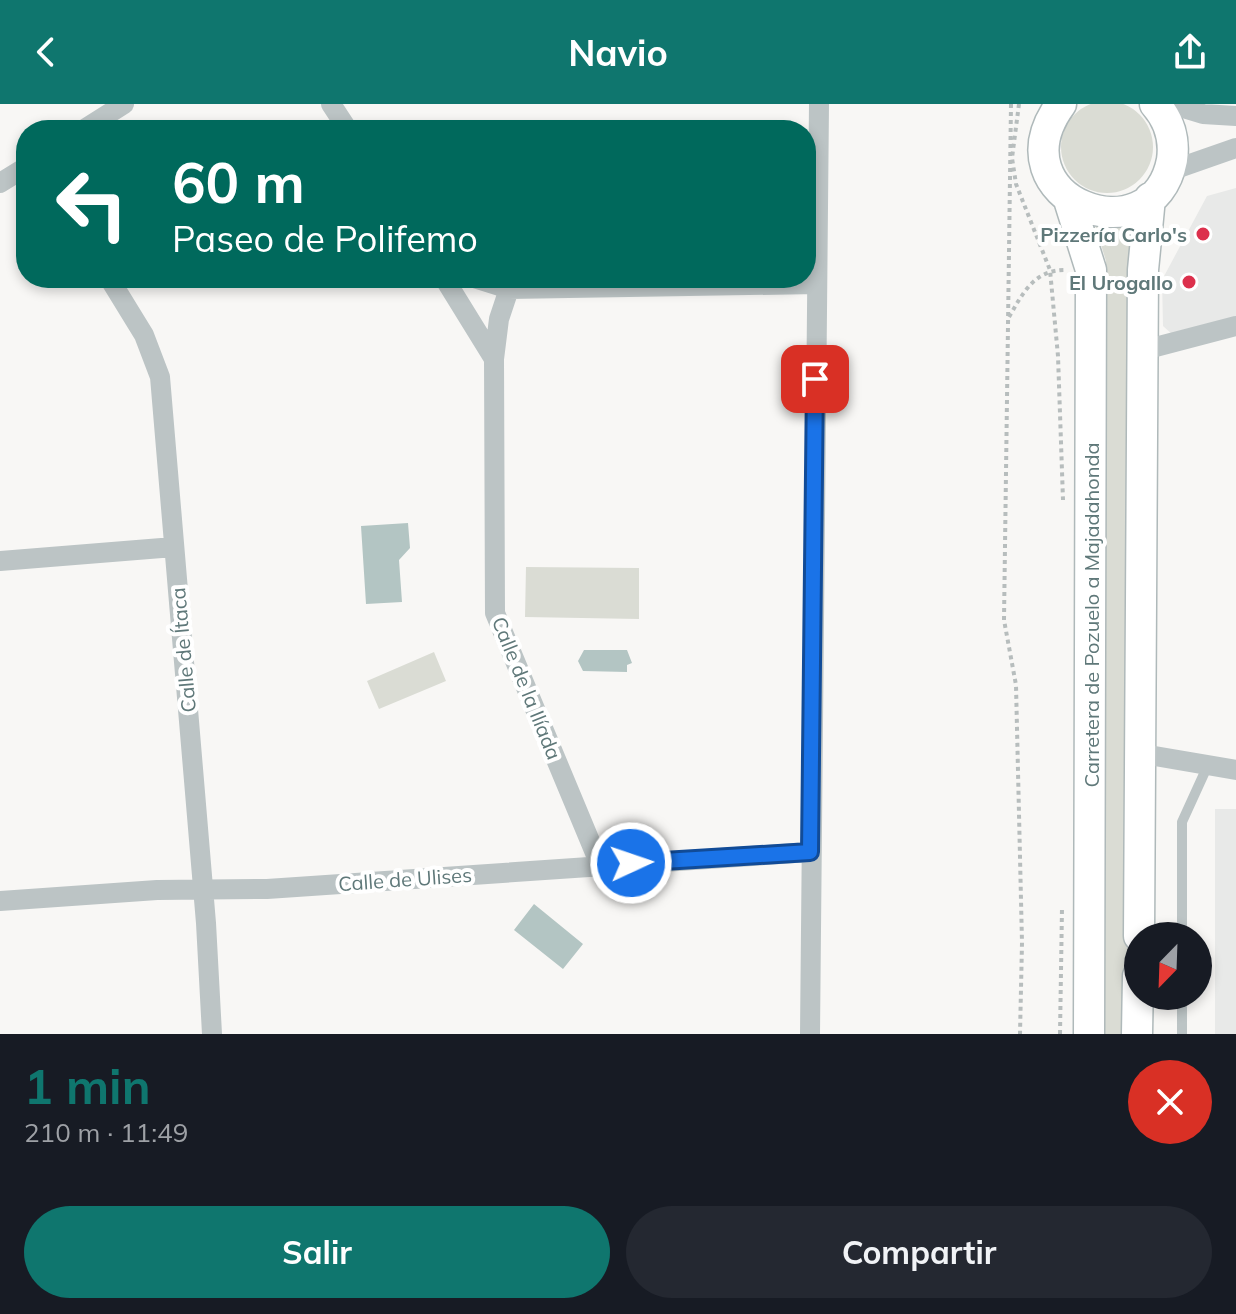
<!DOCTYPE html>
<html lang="es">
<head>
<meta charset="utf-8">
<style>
  body { margin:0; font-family:Mulish,sans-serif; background:#242831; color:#f1f3f6; height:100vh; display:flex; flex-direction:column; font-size:30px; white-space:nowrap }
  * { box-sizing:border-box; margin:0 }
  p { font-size:26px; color:#9ea1a6 }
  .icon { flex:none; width:44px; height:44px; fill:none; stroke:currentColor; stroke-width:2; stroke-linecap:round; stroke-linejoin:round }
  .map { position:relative; height:930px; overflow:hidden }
  .sheet { display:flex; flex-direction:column; background:#171b24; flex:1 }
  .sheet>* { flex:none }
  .guide { position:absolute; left:16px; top:16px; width:800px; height:168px; border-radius:32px; box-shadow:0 4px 12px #0003; background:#00695c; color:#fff; overflow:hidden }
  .needle { width:52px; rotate:203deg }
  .fabs { position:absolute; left:1124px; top:818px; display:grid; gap:16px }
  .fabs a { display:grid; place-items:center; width:88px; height:88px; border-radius:50%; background:#171b24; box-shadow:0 4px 12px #0003; font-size:40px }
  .pin { position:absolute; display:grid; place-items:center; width:68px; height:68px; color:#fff; margin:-34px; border-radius:16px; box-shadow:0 4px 12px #0006 }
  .me { position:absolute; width:88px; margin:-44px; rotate:87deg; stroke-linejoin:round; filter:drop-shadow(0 0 6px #0008) }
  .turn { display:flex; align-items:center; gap:28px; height:168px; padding:0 24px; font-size:36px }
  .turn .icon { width:104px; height:104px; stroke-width:2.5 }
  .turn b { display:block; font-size:56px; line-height:68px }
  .round { display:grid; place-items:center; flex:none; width:84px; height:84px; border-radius:42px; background:#242831 }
  .summary { display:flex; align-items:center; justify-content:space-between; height:136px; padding:0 24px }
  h1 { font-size:48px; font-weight:700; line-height:60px; color:#0f766e }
  .cta { display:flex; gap:16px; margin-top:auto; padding:16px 24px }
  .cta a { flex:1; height:92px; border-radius:48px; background:#0f766e; color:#fff; font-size:32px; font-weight:700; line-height:92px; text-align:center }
  .cta a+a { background:#242831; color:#f1f3f6 }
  header { display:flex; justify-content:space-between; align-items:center; height:104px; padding:0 24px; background:#0f766e; color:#fff; font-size:36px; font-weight:700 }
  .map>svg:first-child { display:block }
  .built { fill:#e8e9e8 }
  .green { fill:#dadcd4 }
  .water { fill:#b3c5c3 }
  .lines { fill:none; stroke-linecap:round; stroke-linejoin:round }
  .secondary-casing { stroke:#afb9ba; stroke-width:33 }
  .path { stroke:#b7bdbd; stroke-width:4; stroke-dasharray:4 4; stroke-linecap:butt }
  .lane { stroke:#bcc4c5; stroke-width:10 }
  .street { stroke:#bcc4c5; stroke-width:20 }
  .secondary { stroke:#fff; stroke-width:30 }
  .route-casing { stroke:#114b97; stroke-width:20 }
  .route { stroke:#1a73e8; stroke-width:14 }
  .poi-dot { fill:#dc304c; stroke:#fff; stroke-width:3 }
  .labels { text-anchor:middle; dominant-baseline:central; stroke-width:8; stroke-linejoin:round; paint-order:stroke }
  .poi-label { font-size:20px; font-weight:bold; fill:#5f7879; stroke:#fff; text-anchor:end }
  .street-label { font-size:20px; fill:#5f7879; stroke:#fff }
</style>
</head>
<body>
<header><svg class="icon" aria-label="back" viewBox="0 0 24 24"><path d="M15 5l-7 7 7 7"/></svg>Navio<svg class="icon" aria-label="share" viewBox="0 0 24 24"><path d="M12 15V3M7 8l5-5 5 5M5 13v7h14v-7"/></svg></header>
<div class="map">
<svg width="1236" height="930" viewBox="0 0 1236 930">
  <rect width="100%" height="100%" fill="#f8f7f5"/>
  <!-- built -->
  <path class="built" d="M1236,84V213L1172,230L1163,222L1162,176L1207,92Z
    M1215,705H1236V930H1215Z"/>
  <!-- green -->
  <path class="green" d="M1061 43a46 46 0 1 1 92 0a46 46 0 1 1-92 0Z
    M1134,119L1127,930H1103L1106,157L1095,121L1112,123Z
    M526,463L639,464V515L525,513Z
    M434,548L446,577L379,605L367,577Z"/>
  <!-- water -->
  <path class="water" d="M408,419L410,444L399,456L402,498L366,500L361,422Z
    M584,546H627L632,559L627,561V568L583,567L578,557Z
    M534,800L583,840L563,865L514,826Z"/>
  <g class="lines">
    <defs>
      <path id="secondary" d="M1061,0C991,96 1153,157 1172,56C1175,35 1169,16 1155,0
        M1069,96L1091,166L1089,930
        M1139,832L1143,166L1150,94
        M1137,930L1138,872"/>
    </defs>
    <!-- secondary casing -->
    <use href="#secondary" class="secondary-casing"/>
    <!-- path -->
    <path class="path" d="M1011,0L1004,516L1016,581L1022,839L1020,930
      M1019,0L1012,54L1016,80L1050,166L1058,252L1063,396
      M1009,213C1023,189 1034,166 1065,166
      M1060,930L1062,804"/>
    <!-- lane -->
    <path class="lane" d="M1182,832V718L1208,661
      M1182,892V930"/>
    <!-- street -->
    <path class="street" d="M331,0L348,26
      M1170,0L1203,10L1236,12
      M83,26L124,0
      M1170,67L1236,44
      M0,79L26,63
      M109,174L144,231L160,273L206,819L212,930
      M444,174L494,255
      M474,174L509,185L817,180
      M509,185L499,215L494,255L495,509L600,761
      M1144,246L1236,222
      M0,457L174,443
      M1143,650L1236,666
      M0,797L157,786L267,785L810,748
      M810,930L819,0"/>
    <!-- secondary -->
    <use href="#secondary" class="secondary"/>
  </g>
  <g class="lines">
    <defs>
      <path id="route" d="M631,759L810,748L815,275"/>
    </defs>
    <!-- route casing -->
    <use href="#route" class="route-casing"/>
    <!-- route -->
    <use href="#route" class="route"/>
  </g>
  <!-- markers -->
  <g class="poi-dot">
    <circle cx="1203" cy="130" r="8"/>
    <circle cx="1189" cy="178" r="8"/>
  </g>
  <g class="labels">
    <!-- poi labels -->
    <g class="poi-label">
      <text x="1187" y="130">Pizzería Carlo's</text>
      <text x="1173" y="178">El Urogallo</text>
    </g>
    <!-- street labels -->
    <g class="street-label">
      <text transform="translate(1091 511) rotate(-90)">Carretera de Pozuelo a Majadahonda</text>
      <text transform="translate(183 546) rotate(-95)">Calle de Ítaca</text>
      <text transform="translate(527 584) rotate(68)">Calle de la Ilíada</text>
      <text transform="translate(405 775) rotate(-4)">Calle de Ulises</text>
    </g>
  </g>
</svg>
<div class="fabs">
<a><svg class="needle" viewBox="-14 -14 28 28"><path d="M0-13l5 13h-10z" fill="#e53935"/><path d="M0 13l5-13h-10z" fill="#9ea1a6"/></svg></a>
</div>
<div class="pin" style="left:815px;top:275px;background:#d93025"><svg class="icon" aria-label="arrive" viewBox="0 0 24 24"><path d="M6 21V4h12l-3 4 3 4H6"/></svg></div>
<svg class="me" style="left:631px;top:759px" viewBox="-20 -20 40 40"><circle r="17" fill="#1a73e8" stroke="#fff" stroke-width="3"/><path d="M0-11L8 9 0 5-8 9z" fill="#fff"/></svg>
<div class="guide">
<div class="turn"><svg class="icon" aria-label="left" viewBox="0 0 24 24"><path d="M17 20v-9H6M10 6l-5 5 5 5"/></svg><div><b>60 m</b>Paseo de Polifemo</div></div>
</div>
</div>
<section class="sheet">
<div class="summary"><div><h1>1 min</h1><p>210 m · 11:49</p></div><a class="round" style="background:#d93025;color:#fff"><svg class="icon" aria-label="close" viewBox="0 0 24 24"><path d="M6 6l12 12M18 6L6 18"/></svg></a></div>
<div class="cta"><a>Salir</a><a>Compartir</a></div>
</section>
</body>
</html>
